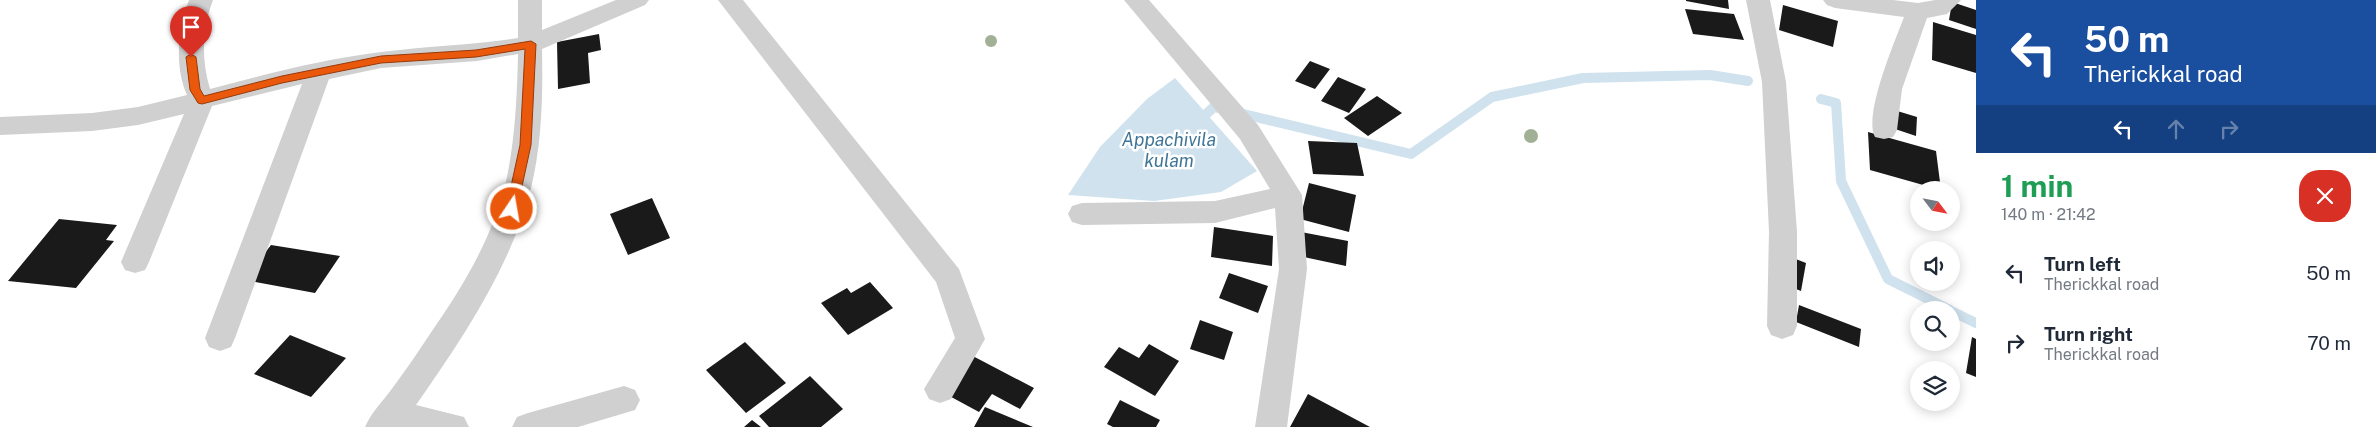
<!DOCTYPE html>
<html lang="en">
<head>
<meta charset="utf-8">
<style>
  body { margin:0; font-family:"Public Sans",sans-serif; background:#f2f2f3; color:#1f2937; height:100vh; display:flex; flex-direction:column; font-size:19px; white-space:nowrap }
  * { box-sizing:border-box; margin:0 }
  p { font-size:16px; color:#747a83 }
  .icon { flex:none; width:28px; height:28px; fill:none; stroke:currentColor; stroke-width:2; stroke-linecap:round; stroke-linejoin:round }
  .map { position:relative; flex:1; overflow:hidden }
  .drawer { display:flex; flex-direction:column; background:#fff; width:400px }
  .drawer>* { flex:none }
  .guide { background:#1a4fa0; color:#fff; overflow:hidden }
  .needle { width:32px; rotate:122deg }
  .tools { position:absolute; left:1910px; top:181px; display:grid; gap:10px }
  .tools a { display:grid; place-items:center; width:50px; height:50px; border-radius:50%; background:#fff; box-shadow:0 2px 12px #0003; font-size:25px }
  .pin { position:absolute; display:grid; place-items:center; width:42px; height:42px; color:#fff; margin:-51px -21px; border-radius:50% 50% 50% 0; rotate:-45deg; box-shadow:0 0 5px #0007 }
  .pin .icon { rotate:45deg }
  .me { position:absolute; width:55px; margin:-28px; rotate:12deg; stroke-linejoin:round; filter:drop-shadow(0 0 4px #0008) }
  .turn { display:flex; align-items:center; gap:18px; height:105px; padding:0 25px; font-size:22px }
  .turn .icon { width:65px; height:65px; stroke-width:2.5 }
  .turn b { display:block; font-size:35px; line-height:42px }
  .lanes { display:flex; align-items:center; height:48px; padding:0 25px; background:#0003; justify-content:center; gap:25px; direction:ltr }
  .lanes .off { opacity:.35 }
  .round { display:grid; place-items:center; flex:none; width:52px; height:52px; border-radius:20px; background:#f2f2f3 }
  .summary { display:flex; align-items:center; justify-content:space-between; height:85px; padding:0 25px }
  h1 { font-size:30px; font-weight:700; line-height:38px; color:#1e9e55 }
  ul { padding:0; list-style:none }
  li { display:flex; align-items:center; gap:15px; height:70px; padding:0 25px }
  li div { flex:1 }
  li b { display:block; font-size:19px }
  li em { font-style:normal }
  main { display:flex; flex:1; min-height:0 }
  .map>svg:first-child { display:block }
  .water { fill:#cfe2ee }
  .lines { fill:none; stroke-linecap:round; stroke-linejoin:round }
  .stream { stroke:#cfe2ee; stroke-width:10 }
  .building { fill:#1a1a1a }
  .minor { fill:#d0d0d0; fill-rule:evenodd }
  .tree { fill:#a2b095 }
  .route { fill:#ea580c; stroke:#983908 }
  .labels { text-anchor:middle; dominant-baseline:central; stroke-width:5; stroke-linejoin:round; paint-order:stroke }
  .water-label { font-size:18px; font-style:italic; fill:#3f7597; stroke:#fff }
</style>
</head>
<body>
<main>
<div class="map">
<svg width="1976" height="427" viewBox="0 0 1976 427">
  <rect width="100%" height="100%" fill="#fff"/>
  <!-- water -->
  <path class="water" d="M1175,78L1257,171L1221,192L1154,201L1068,195L1100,147L1147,99Z"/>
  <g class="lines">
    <!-- stream -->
    <path class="stream" d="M1821,99L1836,103L1841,181L1888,279L1950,310
      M1196,123L1214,107L1411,154L1492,97L1583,78L1710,75L1748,81
      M1951,311L1976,323"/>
  </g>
  <!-- building -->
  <path class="building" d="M1686,0H1728L1729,9L1686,1Z
    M1952,2L1976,10V29L1949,20Z
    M1783,5L1838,21L1833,47L1779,30Z
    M1685,9L1734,14L1744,40L1693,34Z
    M1933,22L1976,35V73L1932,60Z
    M599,34L601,50L588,53L590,83L558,89L557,42Z
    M1310,61L1330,69L1315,89L1295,81Z
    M1338,77L1366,89L1349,113L1321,101Z
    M1377,96L1402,113L1368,136L1344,118Z
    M1894,110L1917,117L1916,136L1892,128Z
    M1868,132L1936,151L1941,190L1870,170Z
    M1308,141L1357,143L1364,176L1313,174Z
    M1309,183L1356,195L1349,232L1300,219Z
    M652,198L670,238L628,255L610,214Z
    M59,219L117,225L106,240L114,241L76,288L8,281Z
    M1214,227L1273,236L1272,266L1211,257Z
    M1301,232L1348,241L1346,266L1299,256Z
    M271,245L340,256L315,293L244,280Z
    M1788,256L1806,263L1801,291L1783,284Z
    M1229,273L1268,286L1258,313L1219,298Z
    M870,282L893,308L848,335L821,303L847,288L851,293Z
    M1799,305L1861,329L1859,347L1796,322Z
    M1200,320L1233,332L1224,360L1190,349Z
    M290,335L346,358L311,397L254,374Z
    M1972,337L1976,339V377L1966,373Z
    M745,342L786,383L746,413L706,370Z
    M1149,344L1179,361L1155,396L1104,367L1119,347L1139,358Z
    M969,354L1034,388L1020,409L992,394L979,412L942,392Z
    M810,376L843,409L821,427H769L759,416Z
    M1308,394L1370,427H1290Z
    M1120,400L1160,420L1156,427H1113L1107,424Z
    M985,407L1033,427H974Z
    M752,420L761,427H744Z"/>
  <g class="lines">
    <!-- minor -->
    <path class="minor" d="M189,0H213C202,29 201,59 210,89C266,74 323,59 381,52C427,46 473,45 518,38V0H542V30L616,0H649L645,5L542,49C543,95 542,143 531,188C511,267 462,339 416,405L464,417L469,427H365C371,413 382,402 391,390C406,370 420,349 434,328C464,285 492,237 505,186C515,143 517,98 518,54L477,61L381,68L329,79L235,338L231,347L220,351L209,347L205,338L302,84L212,106L149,262L145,270L135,273L125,270L121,262L184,114L138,125L92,131L0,135V117L92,113L138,107L187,95C174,66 178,29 189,0Z
      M718,0H743L959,269L985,339L951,399L940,403L929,399L924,389L955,338L936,282Z
      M1124,0H1149L1258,125L1302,195L1307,269L1287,427H1255L1279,269L1275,208L1215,223L1082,225L1072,222L1068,214L1072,206L1082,203L1215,201L1270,189L1240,139Z
      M1746,0H1770L1786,82L1797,232V326L1793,335L1782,339L1771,335L1767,326L1769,232L1762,82Z
      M1823,0H1893L1918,3L1935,0H1961L1947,14L1927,18L1902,89L1897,130L1893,137L1884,139L1875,137C1863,115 1895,41 1904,17L1835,8L1827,5Z
      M624,386L635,390L640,400L635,410L578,427H512L517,417L528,413Z"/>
  </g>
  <!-- trees -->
  <g class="tree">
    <circle cx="991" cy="41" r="6"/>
    <circle cx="1531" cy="136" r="7"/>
  </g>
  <!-- route -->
  <path class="route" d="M531,41L536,44L531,145L517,209L512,213L506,209L520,145L525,49L476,57L381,63L282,83L202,104L198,103L190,90L186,57L191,54L196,57L200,89L204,96L282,76L381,56L476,50Z"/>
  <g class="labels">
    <!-- water labels -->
    <g class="water-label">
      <text x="1169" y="139">Appachivila<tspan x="1169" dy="21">kulam</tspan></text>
    </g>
  </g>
</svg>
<div class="tools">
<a><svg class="needle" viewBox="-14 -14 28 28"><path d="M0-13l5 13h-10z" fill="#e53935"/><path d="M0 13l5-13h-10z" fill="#747a83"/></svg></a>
<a><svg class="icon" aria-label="sound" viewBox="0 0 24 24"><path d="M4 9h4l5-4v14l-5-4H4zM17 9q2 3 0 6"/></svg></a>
<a><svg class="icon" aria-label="search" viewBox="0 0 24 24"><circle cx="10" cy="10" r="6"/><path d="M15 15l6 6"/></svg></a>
<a><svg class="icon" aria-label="layers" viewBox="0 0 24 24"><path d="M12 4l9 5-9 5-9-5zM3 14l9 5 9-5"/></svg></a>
</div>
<div class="pin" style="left:191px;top:57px;background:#d93025"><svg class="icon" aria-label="arrive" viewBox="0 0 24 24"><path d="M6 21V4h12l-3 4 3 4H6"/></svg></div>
<svg class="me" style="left:512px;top:209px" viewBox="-20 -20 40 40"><circle r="17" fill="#ea580c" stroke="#fff" stroke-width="3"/><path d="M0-11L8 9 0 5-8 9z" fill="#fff"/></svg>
</div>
<section class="drawer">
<div class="guide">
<div class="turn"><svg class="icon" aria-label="left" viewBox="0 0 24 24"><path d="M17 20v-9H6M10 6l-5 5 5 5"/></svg><div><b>50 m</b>Therickkal road</div></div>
<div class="lanes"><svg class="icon" aria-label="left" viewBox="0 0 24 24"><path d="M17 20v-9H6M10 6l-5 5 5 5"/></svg><svg class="icon off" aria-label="ahead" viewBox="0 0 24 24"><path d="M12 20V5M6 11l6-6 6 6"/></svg><svg class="icon off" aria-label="right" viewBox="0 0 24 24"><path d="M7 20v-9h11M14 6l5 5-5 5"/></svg></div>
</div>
<div class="summary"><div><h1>1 min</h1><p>140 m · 21:42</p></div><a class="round" style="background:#d93025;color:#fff"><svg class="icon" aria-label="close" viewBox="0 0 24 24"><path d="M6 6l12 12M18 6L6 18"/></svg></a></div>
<ul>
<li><svg class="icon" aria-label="left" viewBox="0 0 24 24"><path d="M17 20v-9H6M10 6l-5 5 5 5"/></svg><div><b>Turn left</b><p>Therickkal road</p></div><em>50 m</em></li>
<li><svg class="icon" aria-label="right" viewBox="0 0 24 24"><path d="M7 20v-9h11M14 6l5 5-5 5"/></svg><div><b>Turn right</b><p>Therickkal road</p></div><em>70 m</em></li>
</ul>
</section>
</main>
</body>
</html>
